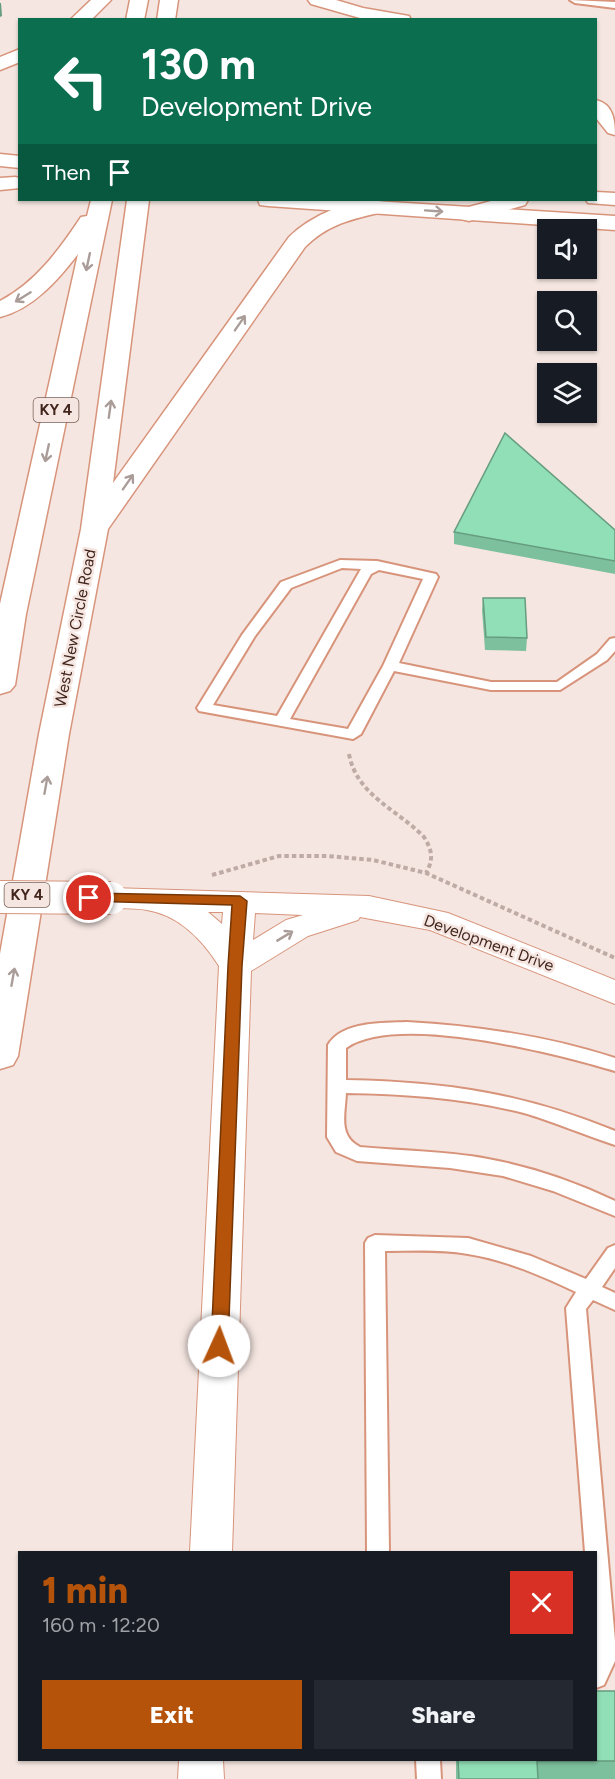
<!DOCTYPE html>
<html lang="en">
<head>
<meta charset="utf-8">
<style>
  body { margin:0; font-family:Figtree,sans-serif; background:#242831; color:#f1f3f6; height:100vh; display:flex; flex-direction:column; font-size:22px; white-space:nowrap }
  * { box-sizing:border-box; margin:0 }
  p { font-size:20px; color:#9ea1a6 }
  .icon { flex:none; width:33px; height:33px; fill:none; stroke:currentColor; stroke-width:2; stroke-linecap:round; stroke-linejoin:round }
  .map { position:relative; flex:1; overflow:hidden }
  .panel { position:absolute; left:18px; top:1551px; width:579px; height:210px; display:flex; flex-direction:column; background:#171b24; border-radius:0px; box-shadow:0 2px 4px #0004 }
  .panel>* { flex:none }
  .banner { position:absolute; left:18px; top:18px; width:579px; height:183px; border-radius:0px; box-shadow:0 2px 4px #0004; background:#0b6e4f; color:#fff; overflow:hidden }
  .fabs { position:absolute; left:537px; top:219px; display:grid; gap:12px }
  .fabs a { display:grid; place-items:center; width:60px; height:60px; border-radius:0px; background:#171b24; box-shadow:0 2px 4px #0004; font-size:30px }
  .pin { position:absolute; display:grid; place-items:center; width:51px; height:51px; color:#fff; margin:-26px; border:3px solid #fff; border-radius:50%; box-shadow:0 2px 6px #0007 }
  .me { position:absolute; width:66px; margin:-33px; rotate:2deg; stroke-linejoin:round; filter:drop-shadow(0 0 4px #0008) }
  .turn { display:flex; align-items:center; gap:21px; height:126px; padding:0 24px; font-size:27px }
  .turn .icon { width:78px; height:78px; stroke-width:2.5 }
  .turn b { display:block; font-size:42px; line-height:51px }
  .then { display:flex; align-items:center; height:57px; padding:0 24px; background:#0003; gap:12px; font-size:22px }
  .round { display:grid; place-items:center; flex:none; width:63px; height:63px; border-radius:0px; background:#242831 }
  .head { display:flex; align-items:center; justify-content:space-between; height:102px; padding:0 24px }
  h1 { font-size:36px; font-weight:800; line-height:45px; color:#b45309 }
  .button { display:flex; gap:12px; margin-top:auto; padding:12px 24px }
  .button a { flex:1; height:69px; border-radius:0px; background:#b45309; color:#fff; font-size:24px; font-weight:800; line-height:69px; text-align:center }
  .button a+a { background:#242831; color:#f1f3f6 }
  .map>svg:first-child { display:block }
  .lines { fill:none; stroke-linecap:round; stroke-linejoin:round }
  .service-casing { stroke:#d8947b; stroke-width:4 }
  .minor-casing { stroke:#d8947b; stroke-width:2 }
  .trunk-casing { stroke:#d8947b; stroke-width:3 }
  .motorway-casing { stroke:#d8947b; stroke-width:3 }
  .path { stroke:#beaba5; stroke-width:4; stroke-dasharray:4.5 3; stroke-linecap:butt }
  .service { fill:#fff; fill-rule:evenodd }
  .minor { fill:#fff; fill-rule:evenodd }
  .trunk { fill:#fff; fill-rule:evenodd }
  .motorway { fill:#fff; fill-rule:evenodd }
  .minor-bridge-casing { stroke:#d8947b; stroke-width:34; stroke-linecap:butt }
  .minor-bridge { stroke:#fff; stroke-width:32 }
  .wall { fill:#7dc09d }
  .shaded-wall { fill:#669c7f }
  .building { fill:#91dfb6; stroke:#669c7f; stroke-width:1.5 }
  .oneway { stroke:#aa9d99 }
  .route { fill:#b45309; stroke:#753606; stroke-width:1.5 }
  .labels { text-anchor:middle; dominant-baseline:central; stroke-width:5; stroke-linejoin:round; paint-order:stroke }
  .shield { fill:#f5e6e1; stroke:#786058; stroke-width:1.5 }
  .shield-label { font-size:15px; font-weight:bold; fill:#42261d }
  .street-label { font-size:16px; fill:#42261d; stroke:#f5e6e1 }
</style>
</head>
<body>
<div class="map">
<svg width="615" height="1779" viewBox="0 0 615 1779">
  <rect width="100%" height="100%" fill="#f5e6e1"/>
  <g class="lines">
    <defs>
      <path id="service" d="M570,0L615,2V8L575,3Z
        M340,560L377,561L436,574L438,577L399,663L491,682H557L597,654L610,639L615,638V651L607,660L560,690H491L394,671L361,734L353,739L199,711L197,708L242,635L281,582ZM342,568L361,569L277,716L213,705L255,636L291,588ZM379,570L423,579L383,666L348,729L290,719L371,574Z
        M407,1022C478,1026 547,1036 615,1058V1071C557,1054 397,1012 346,1048V1080C446,1082 521,1093 615,1131V1145C584,1135 555,1122 524,1113C465,1098 406,1094 346,1093C345,1115 338,1136 360,1147C403,1151 446,1151 488,1159C532,1167 575,1182 615,1201V1216L553,1191L503,1176L450,1168L357,1161L336,1152L327,1137L328,1045C342,1021 383,1023 407,1022Z
        M375,1235L468,1238L531,1256L586,1279L608,1248L615,1245V1268L602,1287L615,1293V1310L593,1300L586,1309L615,1641V1661L604,1685L596,1688V1552H585L566,1308L576,1292C542,1276 506,1260 468,1254C441,1249 412,1251 385,1251L389,1552H367L365,1243L368,1238Z
        M416,1760H440L441,1779H417Z"/>
      <path id="minor" d="M111,888L369,896L448,913L615,980V1004L430,930L360,917L358,920L308,936L251,971L232,1552H190L219,966C202,939 178,915 147,910C131,907 116,910 100,905L95,898L100,891ZM208,912H223L222,924ZM255,913L303,915L286,920L253,940Z
        M179,1760H223L224,1779H178Z"/>
      <path id="trunk" d="M0,154L20,156V168L0,166Z
        M596,192L615,193V205L588,203L586,200H596Z
        M258,200H358L615,216V230L268,206L260,205Z"/>
      <path id="motorway" d="M91,0H111L91,20H70Z
        M130,0H148L144,20H126Z
        M160,0H178L175,20H157Z
        M308,0H336L363,8L409,16L411,20H367L311,4Z
        M20,49V62L0,70V57Z
        M596,100C613,104 615,120 615,135L608,133L596,118Z
        M15,177L20,178V188L0,190V178Z
        M91,200H112L26,614L15,685L10,691L0,694V604L78,254C58,280 33,309 0,317V301C36,282 59,250 81,217L87,216Z
        M127,200H149L113,483L289,237C309,217 354,195 383,202L386,207L383,212C352,219 328,224 305,247L108,529L69,734L18,1056L13,1065L0,1069V954L39,734L81,529Z
        M495,200H528L525,205L469,221L461,219L458,214L461,209Z"/>
    </defs>
    <!-- service casing -->
    <use href="#service" class="service-casing"/>
    <!-- minor casing -->
    <use href="#minor" class="minor-casing"/>
    <!-- trunk casing -->
    <use href="#trunk" class="trunk-casing"/>
    <!-- motorway casing -->
    <use href="#motorway" class="motorway-casing"/>
    <!-- path -->
    <path class="path" d="M349,754C357,796 397,809 424,837C432,850 434,859 426,873
      M212,875L279,856H327L373,860L426,873L615,958"/>
    <!-- service -->
    <use href="#service" class="service"/>
    <!-- minor -->
    <use href="#minor" class="minor"/>
    <!-- trunk -->
    <use href="#trunk" class="trunk"/>
    <!-- motorway -->
    <use href="#motorway" class="motorway"/>
    <defs>
      <path id="minor-bridge" d="M0,897L111,898"/>
    </defs>
    <!-- minor-bridge casing -->
    <use href="#minor-bridge" class="minor-bridge-casing"/>
    <!-- minor-bridge -->
    <use href="#minor-bridge" class="minor-bridge"/>
  </g>
  <!-- wall -->
  <path class="wall" d="M615,530V574L454,544V532Z
    M483,598L527,638L526,651L485,650L482,610Z
    M615,1691V1779H456V1760H596Z"/>
  <!-- shaded-wall -->
  <path class="shaded-wall" d="M0,3H1L2,16L0,17Z"/>
  <!-- building -->
  <path class="building" d="M505,433L615,530V561L454,532Z
    M483,598H525L527,638L486,637Z
    M596,1691H615V1761H537L538,1779H459L458,1760H596Z"/>
  <!-- one-way arrows -->
  <defs><path id="oneway-shaft" d="M-6 0H5M1.5-3L5.5 0L1.5 3" fill="none" stroke-width="1.6" stroke-linecap="round" stroke-linejoin="round" transform="scale(1.5)"/></defs>
  <g class="oneway">
    <use href="#oneway-shaft" transform="translate(434 211) rotate(4)"/>
    <use href="#oneway-shaft" transform="translate(88 262) rotate(102)"/>
    <use href="#oneway-shaft" transform="translate(23 297) rotate(148)"/>
    <use href="#oneway-shaft" transform="translate(240 323) rotate(-55)"/>
    <use href="#oneway-shaft" transform="translate(110 409) rotate(-82)"/>
    <use href="#oneway-shaft" transform="translate(47 453) rotate(102)"/>
    <use href="#oneway-shaft" transform="translate(128 482) rotate(-55)"/>
    <use href="#oneway-shaft" transform="translate(46 785) rotate(-80)"/>
    <use href="#oneway-shaft" transform="translate(285 936) rotate(-31)"/>
    <use href="#oneway-shaft" transform="translate(13 977) rotate(-80)"/>
  </g>
  <!-- route -->
  <path class="route" d="M89,893L240,896L247,901L242,966L228,1346L225,1350L219,1352L213,1350L211,1346L228,966L232,905L84,901L82,898L84,895Z"/>
  <g class="labels">
    <!-- shield labels -->
    <g class="shield">
      <rect x="33.5" y="398" width="45" height="24" rx="4.5"/>
      <rect x="4.5" y="883" width="45" height="24" rx="4.5"/>
    </g>
    <g class="shield-label">
      <text x="56" y="410">KY 4</text>
      <text x="27" y="895">KY 4</text>
    </g>
    <!-- street labels -->
    <g class="street-label">
      <text transform="translate(75 628) rotate(-79)">West New Circle Road</text>
      <text transform="translate(489 943) rotate(20)">Development Drive</text>
    </g>
  </g>
</svg>
<div class="fabs">
<a><svg class="icon" aria-label="sound" viewBox="0 0 24 24"><path d="M4 9h4l5-4v14l-5-4H4zM17 9q2 3 0 6"/></svg></a>
<a><svg class="icon" aria-label="search" viewBox="0 0 24 24"><circle cx="10" cy="10" r="6"/><path d="M15 15l6 6"/></svg></a>
<a><svg class="icon" aria-label="layers" viewBox="0 0 24 24"><path d="M12 4l9 5-9 5-9-5zM3 14l9 5 9-5"/></svg></a>
</div>
<div class="pin" style="left:89px;top:898px;background:#d93025"><svg class="icon" aria-label="arrive" viewBox="0 0 24 24"><path d="M6 21V4h12l-3 4 3 4H6"/></svg></div>
<svg class="me" style="left:219px;top:1346px" viewBox="-20 -20 40 40"><circle r="19" fill="#fff"/><path d="M0-13L10 11 0 6-10 11z" fill="#b45309"/></svg>
<div class="banner">
<div class="turn"><svg class="icon" aria-label="left" viewBox="0 0 24 24"><path d="M17 20v-9H6M10 6l-5 5 5 5"/></svg><div><b>130 m</b>Development Drive</div></div>
<div class="then">Then<svg class="icon" aria-label="arrive" viewBox="0 0 24 24"><path d="M6 21V4h12l-3 4 3 4H6"/></svg></div>
</div>
<section class="panel">
<div class="head"><div><h1>1 min</h1><p>160 m · 12:20</p></div><a class="round" style="background:#d93025;color:#fff"><svg class="icon" aria-label="close" viewBox="0 0 24 24"><path d="M6 6l12 12M18 6L6 18"/></svg></a></div>
<div class="button"><a>Exit</a><a>Share</a></div>
</section>
</div>
</body>
</html>
